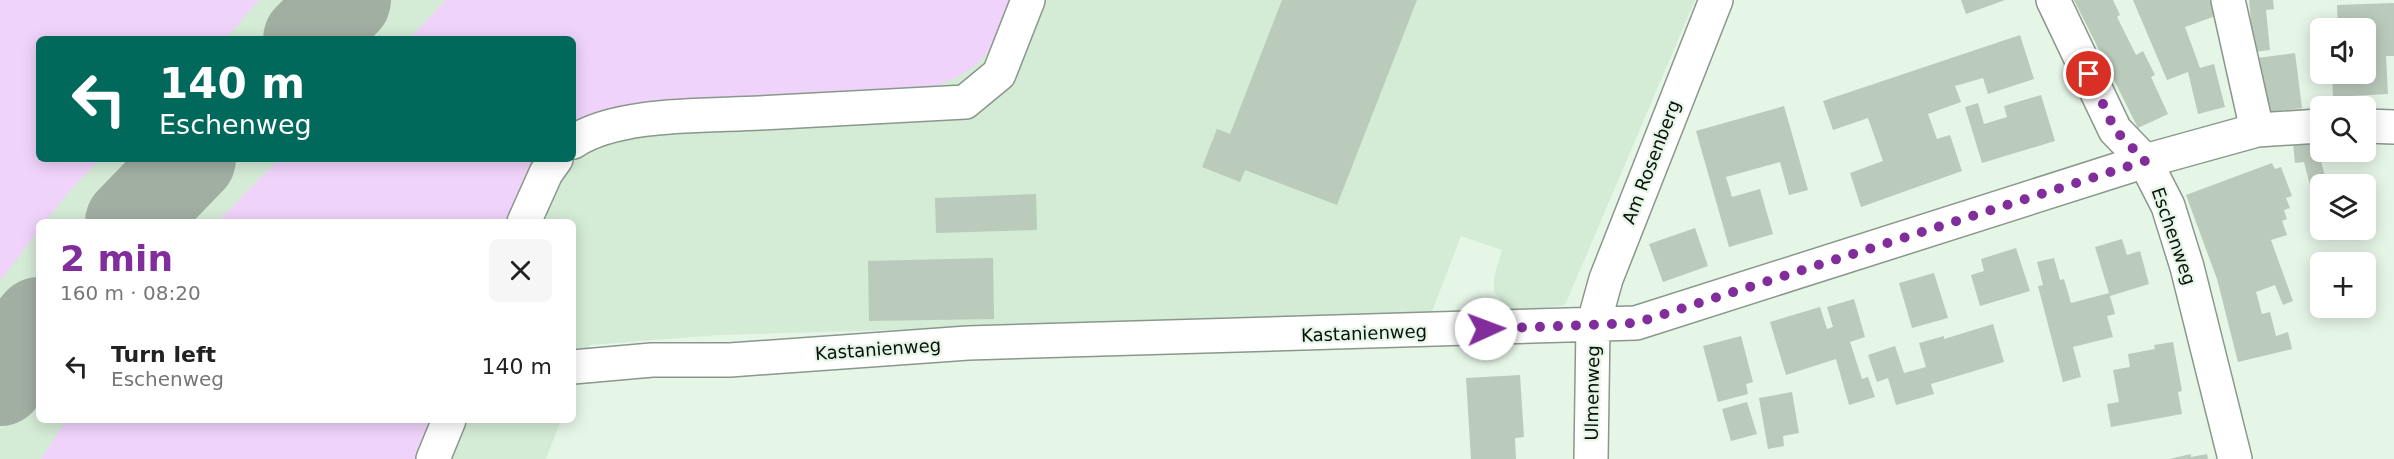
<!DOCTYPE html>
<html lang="en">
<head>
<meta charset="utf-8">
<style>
  body { margin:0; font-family:"DejaVu Sans",sans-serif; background:#f6f6f6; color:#222; height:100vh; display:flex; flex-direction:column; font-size:22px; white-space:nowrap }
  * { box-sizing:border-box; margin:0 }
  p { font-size:20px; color:#767676 }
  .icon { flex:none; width:33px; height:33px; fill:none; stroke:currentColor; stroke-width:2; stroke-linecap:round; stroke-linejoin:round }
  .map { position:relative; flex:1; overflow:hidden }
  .sheet { position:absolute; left:36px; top:219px; width:540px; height:204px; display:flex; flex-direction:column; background:#fff; border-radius:9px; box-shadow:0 3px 15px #0003 }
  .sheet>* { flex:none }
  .hud { position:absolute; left:36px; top:36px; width:540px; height:126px; border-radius:9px; box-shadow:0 3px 15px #0003; background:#00695c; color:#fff; overflow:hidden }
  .fabs { position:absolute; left:2310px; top:18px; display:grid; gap:12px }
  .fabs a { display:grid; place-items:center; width:66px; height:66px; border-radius:9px; background:#fff; box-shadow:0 3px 15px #0003; font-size:30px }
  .pin { position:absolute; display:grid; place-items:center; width:51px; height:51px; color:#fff; margin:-26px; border:3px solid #fff; border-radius:50%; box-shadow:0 2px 6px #0007 }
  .me { position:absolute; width:66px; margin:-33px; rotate:88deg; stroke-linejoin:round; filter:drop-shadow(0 0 4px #0008) }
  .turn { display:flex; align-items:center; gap:21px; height:126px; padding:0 24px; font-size:27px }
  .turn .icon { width:78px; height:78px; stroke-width:2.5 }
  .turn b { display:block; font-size:42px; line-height:51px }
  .round { display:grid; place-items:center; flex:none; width:63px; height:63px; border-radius:9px; background:#f6f6f6 }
  .overview { display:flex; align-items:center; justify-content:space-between; height:102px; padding:0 24px }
  h1 { font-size:36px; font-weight:800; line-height:45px; color:#812d9c }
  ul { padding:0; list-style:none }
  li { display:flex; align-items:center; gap:18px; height:90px; padding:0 24px }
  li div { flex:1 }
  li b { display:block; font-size:22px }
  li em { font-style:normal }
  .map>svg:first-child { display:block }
  .built { fill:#d4ebd6; fill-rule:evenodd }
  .green { fill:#f0d3fa }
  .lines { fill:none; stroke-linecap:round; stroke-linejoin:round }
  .taxiway { stroke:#a1aea2; stroke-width:90 }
  .building { fill:#bacabb }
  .minor-casing { stroke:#89988a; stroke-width:36 }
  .minor { stroke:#fff; stroke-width:33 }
  .route { stroke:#812d9c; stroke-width:10; stroke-dasharray:0 18 }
  .labels { text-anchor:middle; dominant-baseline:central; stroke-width:4.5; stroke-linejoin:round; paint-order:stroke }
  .street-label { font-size:18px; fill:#0b110c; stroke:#e5f5e6 }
</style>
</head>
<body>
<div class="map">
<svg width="2394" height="459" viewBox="0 0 2394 459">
  <rect width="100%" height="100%" fill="#e5f5e6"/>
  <!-- built -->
  <path class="built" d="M0,0H1695L1565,305L1513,312L1494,292V278L1502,250L1461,236L1431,314L718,335L589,345L573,387V222H39V420H561L546,459H0ZM39,39H573V159H39Z"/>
  <!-- green -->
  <path class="green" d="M0,0H259L225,39H39V159H101L70,190L45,222H39V230L0,281Z
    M446,0H1015C986,72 966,79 895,97L573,127V39H409Z
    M279,159H539L510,222H217Z
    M66,420H433L418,459H41Z"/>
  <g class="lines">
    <!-- taxiway -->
    <path class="taxiway" d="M308,39L346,0
      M130,222L191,159
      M0,381L19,346L39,322"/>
  </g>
  <!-- building -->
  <path class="building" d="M1282,0H1417L1337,205L1245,170L1240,182L1202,167L1217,129L1230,134Z
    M1961,0H2005L1966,14Z
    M2074,0H2113L2120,15L2117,17L2136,55L2143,51L2155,75L2151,77L2168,114L2138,128Z
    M2133,0H2216L2221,14L2185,27L2200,68L2214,64L2225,107L2198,114L2188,72L2167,80Z
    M2249,0H2273L2274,9L2266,10L2270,50L2254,52Z
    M2394,3V56H2386L2388,94L2333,97L2332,74H2366V28H2338L2337,5Z
    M2020,35L2034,79L1988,94L1983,78L1955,86L1961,102L1928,114L1937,139L1950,135L1962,171L1861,207L1850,173L1883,161L1868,118L1833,130L1823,101Z
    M2295,53L2302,108L2263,113L2257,58Z
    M2041,95L2055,141L1982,163L1965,107L1978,103L1984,124L2007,117L2004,106Z
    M1784,106L1808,190L1789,195L1780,162L1726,177L1732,197L1760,189L1773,234L1729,247L1696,131Z
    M2316,142L2327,184H2320V199L2314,201L2304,162L2295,163L2293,144Z
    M2272,163L2275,169L2281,167L2292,196L2286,198L2290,208L2284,210L2287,219L2282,221L2287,235L2271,240L2293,301L2283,305L2275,285L2256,292L2262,314L2270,312L2276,336L2288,332L2292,349L2238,362L2217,279L2186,195Z
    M1036,194L1037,230L936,233L935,198Z
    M1695,228L1708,266L1663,282L1649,244Z
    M2122,239L2127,255L2140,251L2149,284L2110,296L2115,314L2107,316L2113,337L2073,347L2081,377L2063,382L2038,286L2043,285L2037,262L2054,258L2060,280L2064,279L2071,303L2109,293L2095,247Z
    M2016,248L2030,291L1980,306L1971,275L1984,271L1981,259Z
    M993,258L994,319L869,321L868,261Z
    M1934,273L1948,318L1912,328L1899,283Z
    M1854,299L1865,337L1850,342L1862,379L1868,377L1875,397L1849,405L1836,359L1786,375L1770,322L1820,307L1827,329L1833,327L1827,307Z
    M1993,324L2004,362L1931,384L1934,394L1896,405L1888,378L1877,382L1868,355L1895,346L1904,373L1926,367L1919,343L1944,336V339Z
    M1741,336L1753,382L1746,384L1748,394L1718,402L1703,346Z
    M2173,342L2182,391L2178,392L2182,414L2111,427L2107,404L2119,402L2113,370L2130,367L2128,354L2155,349L2154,345Z
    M1520,375L1524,437L1515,438L1516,459H1471L1466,378Z
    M1792,392L1799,433L1783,436L1784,446L1768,449L1759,398Z
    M1747,402L1757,434L1731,441L1722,409Z
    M2191,454V457L2207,454L2208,459H2169Z"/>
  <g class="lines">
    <defs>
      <path id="minor" d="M2053,0L2115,130L2145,161L2168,206L2187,267L2235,459
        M2228,0L2257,130
        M2366,126L2394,127
        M573,142C618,112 706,116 760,113C828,109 897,106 965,102L999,74L1028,0
        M524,222L546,173L556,159
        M573,367L652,360H730L968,343L1636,323L2145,161L2257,130L2320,126
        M433,459L449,420
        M1591,459L1593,326L1606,279L1716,0"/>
    </defs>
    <!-- minor casing -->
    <use href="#minor" class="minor-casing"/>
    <!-- minor -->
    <use href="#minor" class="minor"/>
  </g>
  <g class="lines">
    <!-- route -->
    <path class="route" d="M1486,329L1636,323L2145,161L2115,130L2089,74"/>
  </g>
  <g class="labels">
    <!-- street labels -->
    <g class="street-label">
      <text transform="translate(1651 162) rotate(-69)">Am Rosenberg</text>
      <text transform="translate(2174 236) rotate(71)">Eschenweg</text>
      <text transform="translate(1364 333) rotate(-2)">Kastanienweg</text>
      <text transform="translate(878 349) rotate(-4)">Kastanienweg</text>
      <text transform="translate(1592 393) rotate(-89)">Ulmenweg</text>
    </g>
  </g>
</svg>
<div class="fabs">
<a><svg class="icon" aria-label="sound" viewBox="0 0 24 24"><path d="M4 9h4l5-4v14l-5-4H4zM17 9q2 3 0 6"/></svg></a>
<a><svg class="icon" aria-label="search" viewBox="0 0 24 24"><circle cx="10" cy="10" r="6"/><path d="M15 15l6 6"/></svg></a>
<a><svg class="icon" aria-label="layers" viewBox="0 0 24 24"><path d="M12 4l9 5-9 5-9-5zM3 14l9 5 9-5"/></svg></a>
<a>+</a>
</div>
<div class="pin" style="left:2089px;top:74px;background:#d93025"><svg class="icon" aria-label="arrive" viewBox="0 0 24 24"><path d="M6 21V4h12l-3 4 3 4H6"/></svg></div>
<svg class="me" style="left:1486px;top:329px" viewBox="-20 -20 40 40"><circle r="19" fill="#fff"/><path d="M0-13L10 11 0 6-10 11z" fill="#812d9c"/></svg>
<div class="hud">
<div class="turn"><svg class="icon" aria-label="left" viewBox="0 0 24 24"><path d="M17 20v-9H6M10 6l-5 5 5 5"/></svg><div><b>140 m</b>Eschenweg</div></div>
</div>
<section class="sheet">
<div class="overview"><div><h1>2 min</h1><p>160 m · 08:20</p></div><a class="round"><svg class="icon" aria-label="close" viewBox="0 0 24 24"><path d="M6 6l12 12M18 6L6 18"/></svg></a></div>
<ul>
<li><svg class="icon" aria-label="left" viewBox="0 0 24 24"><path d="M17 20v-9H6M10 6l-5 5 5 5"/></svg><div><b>Turn left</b><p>Eschenweg</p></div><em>140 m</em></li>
</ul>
</section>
</div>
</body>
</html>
